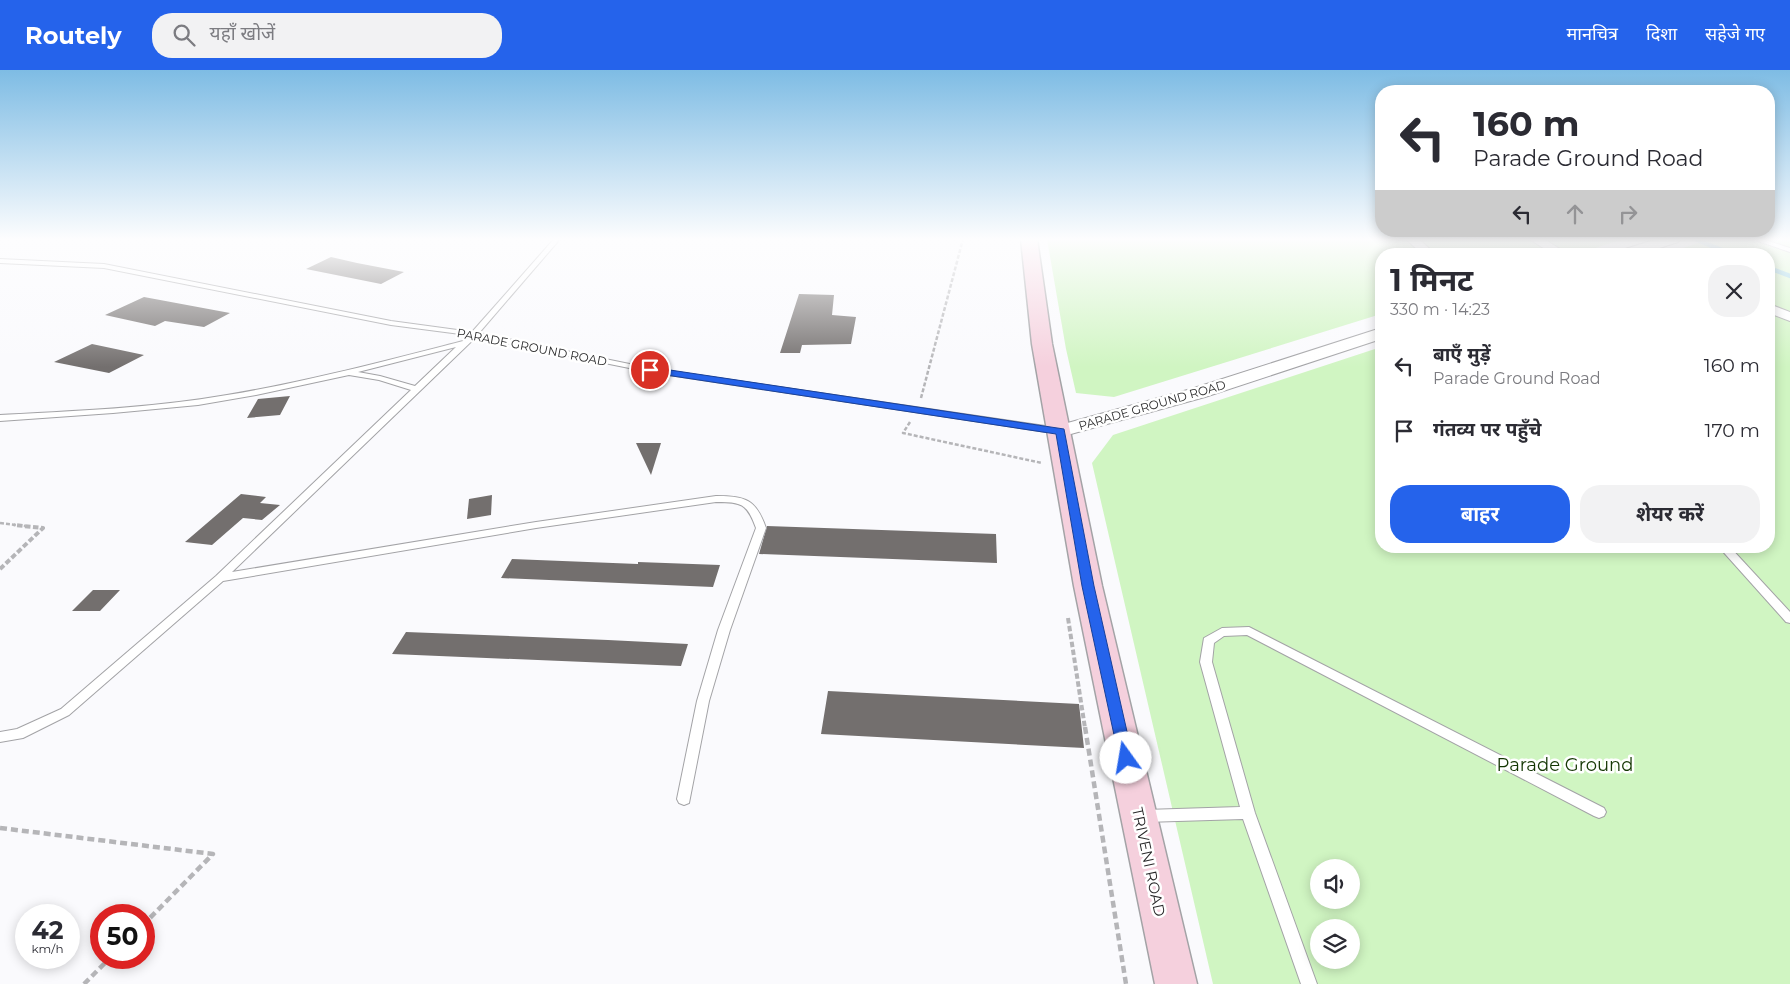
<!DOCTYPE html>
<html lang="hi">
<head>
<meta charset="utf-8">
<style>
  body { margin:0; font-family:Montserrat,"Noto Sans Devanagari",sans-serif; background:#f2f2f3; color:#2b2b33; height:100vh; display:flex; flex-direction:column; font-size:19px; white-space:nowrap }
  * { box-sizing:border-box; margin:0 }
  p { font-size:16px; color:#7c7c81 }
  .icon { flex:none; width:28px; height:28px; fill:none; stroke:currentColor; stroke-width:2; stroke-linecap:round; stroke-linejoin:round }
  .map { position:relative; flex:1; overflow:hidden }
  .panel { position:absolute; left:1375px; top:178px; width:400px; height:305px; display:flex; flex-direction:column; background:#fff; border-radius:20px; box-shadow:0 2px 12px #0003 }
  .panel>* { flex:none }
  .top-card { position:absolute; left:1375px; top:15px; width:400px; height:152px; border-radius:20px; box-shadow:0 2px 12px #0003; background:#fff; color:#2b2b33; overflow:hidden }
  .buttons { position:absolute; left:1310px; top:789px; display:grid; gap:10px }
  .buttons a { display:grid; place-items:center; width:50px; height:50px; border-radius:50%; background:#fff; box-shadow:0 2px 12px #0003; font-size:25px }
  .speed { position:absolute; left:15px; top:834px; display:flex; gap:10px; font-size:25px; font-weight:700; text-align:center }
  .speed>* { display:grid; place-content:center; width:65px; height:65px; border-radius:50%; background:#fff; box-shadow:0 2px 12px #0003; line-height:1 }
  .speed small { font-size:12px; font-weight:400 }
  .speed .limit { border:8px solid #d22; background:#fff; color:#111 }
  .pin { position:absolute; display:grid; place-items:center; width:42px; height:42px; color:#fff; margin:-21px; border:2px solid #fff; border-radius:50%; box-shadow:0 1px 5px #0007 }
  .me { position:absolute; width:55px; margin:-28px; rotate:347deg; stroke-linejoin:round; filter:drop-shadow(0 0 4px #0008) }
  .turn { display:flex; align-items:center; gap:18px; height:105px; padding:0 15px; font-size:22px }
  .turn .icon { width:65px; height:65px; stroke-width:2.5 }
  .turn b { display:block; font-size:35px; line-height:42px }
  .lanes { display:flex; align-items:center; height:48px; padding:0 15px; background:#0003; justify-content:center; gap:25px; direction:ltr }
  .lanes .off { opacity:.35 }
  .round { display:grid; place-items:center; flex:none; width:52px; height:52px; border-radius:20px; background:#f2f2f3 }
  .head { display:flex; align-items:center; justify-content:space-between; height:85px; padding:0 15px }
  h1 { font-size:30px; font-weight:700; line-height:38px }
  .cta { display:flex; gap:10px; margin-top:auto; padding:10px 15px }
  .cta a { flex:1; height:58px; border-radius:20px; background:#2563eb; color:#fff; font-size:20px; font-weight:700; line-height:58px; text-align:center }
  .cta a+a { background:#f2f2f3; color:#2b2b33 }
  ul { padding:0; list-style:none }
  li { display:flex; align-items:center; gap:15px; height:65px; padding:0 15px }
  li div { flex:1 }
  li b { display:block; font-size:19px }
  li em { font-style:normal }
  header { display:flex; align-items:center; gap:30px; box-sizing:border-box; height:70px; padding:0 25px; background:#2563eb; color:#fff }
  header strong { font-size:24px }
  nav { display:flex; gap:28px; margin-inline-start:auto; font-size:18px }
  .search { width:350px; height:45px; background:#f2f2f3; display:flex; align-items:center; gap:12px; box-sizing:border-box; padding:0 18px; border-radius:20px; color:#7c7c81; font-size:19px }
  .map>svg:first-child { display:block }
  .green { fill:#d0f5c2; fill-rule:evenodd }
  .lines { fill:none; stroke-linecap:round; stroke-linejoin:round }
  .stream { stroke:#80c8dd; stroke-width:4.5 }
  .building { fill:#736f6e }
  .service-casing { stroke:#a3a3a6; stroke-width:2 }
  .minor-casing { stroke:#a3a3a6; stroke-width:2 }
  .tertiary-casing { stroke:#a3a3a6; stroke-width:2 }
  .secondary-casing { stroke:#a3a3a6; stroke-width:3 }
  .path-far2 { stroke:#b5b5b8; stroke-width:2.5; stroke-dasharray:4 2; stroke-linecap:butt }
  .path-far1 { stroke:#b5b5b8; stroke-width:4; stroke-dasharray:5.5 2.5; stroke-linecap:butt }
  .path { stroke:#b5b5b8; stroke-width:4.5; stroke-dasharray:7 4; stroke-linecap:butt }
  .service { fill:#fff; fill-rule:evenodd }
  .minor { fill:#fff; fill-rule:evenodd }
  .tertiary { fill:#fff; fill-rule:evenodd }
  .secondary { fill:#f5d0dd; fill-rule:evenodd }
  .route { fill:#2563eb; stroke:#184099 }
  .labels { text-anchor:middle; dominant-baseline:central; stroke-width:5; stroke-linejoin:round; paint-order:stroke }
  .far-street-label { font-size:12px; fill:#29292a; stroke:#fff }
  .street-label { font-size:15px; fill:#29292a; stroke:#fff }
  .near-park-label { font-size:18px; fill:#143703; stroke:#fff }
</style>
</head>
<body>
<header>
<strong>Routely</strong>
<div class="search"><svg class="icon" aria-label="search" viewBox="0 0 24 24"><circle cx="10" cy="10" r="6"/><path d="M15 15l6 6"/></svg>यहाँ खोजें</div>
<nav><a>मानचित्र</a><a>दिशा</a><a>सहेजे गए</a></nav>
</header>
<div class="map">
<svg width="1790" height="914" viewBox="0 0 1790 914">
  <rect width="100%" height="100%" fill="#fafafd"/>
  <!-- green -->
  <path class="green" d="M1047,169H1624L1576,184H1381V244L1114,327L1076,323L1066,279Z
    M1710,169H1790V914H1213L1092,393L1113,365L1381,277V476H1769V184H1665ZM1319,798H1351V830H1319ZM1319,858H1351V890H1319Z"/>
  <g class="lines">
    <!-- stream -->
    <path class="stream" d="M1697,170L1732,184
      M1769,198L1790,206"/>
  </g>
  <!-- building -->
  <path class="building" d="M331,187L357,193L404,202L381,214L306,199Z
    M799,224L834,225L832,245L856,247L851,274L802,275L800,283H780Z
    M144,227L230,243L204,257L165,251L155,256L105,245Z
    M92,274L144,285L109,303L54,292Z
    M290,326L280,345L247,348L258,329Z
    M636,373H661L651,405Z
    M241,424L266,427L260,433L280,435L262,450L243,448L212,475L185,472Z
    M492,425L491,445L467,449L469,429Z
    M767,456L996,464L997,493L759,484Z
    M512,489L638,494V492L720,495L713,517L501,508Z
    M93,520H120L100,541H72Z
    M406,562L608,570L688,574L681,596L392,584Z
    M828,621L1079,634L1084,678L821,664Z"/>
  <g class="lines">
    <defs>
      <path id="service" d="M554,169H560L479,263L649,298L1059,358L1063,361L1059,364L649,302L476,267L232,502L536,452L716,426C745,426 756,429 766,458L730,560L709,631L689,733L684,735L679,733L677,729L697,631L718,560L756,458C747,433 741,432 716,432L536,458L223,511L69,645L23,668L0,672V662L17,659L61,639L216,506L411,320L379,310L349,305L256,325L198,335L113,343L0,351V345C76,341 152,338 227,325C306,312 385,291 463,271L468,265L391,255L104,198L0,193V189L104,194L391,251L472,262ZM456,277L415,316L380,306L358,302Z
        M1752,169H1762L1790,178V182Z
        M1718,476H1729L1790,542V553L1786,552Z
        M1249,557L1604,738L1606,742L1604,746L1599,748L1594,746L1247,565L1224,566L1214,573L1212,592L1255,743L1317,914H1301L1243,749L1145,752L1140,750L1138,746L1140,742L1145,740L1240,737L1200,592L1204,568L1222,558Z"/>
      <path id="minor" d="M1406,169H1419L1435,184H1422Z
        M1529,169H1544L1568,184H1553Z
        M1769,234L1790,242V251L1769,243Z"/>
      <path id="tertiary" d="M1657,169H1680L1678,172L1641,184H1617L1619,181Z
        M1381,258V269L1205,327L1060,367L1053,365L1050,361L1053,357L1191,319Z"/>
      <path id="secondary" d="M1021,169H1037L1052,274L1102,516L1197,914H1155L1074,516L1032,274Z"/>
    </defs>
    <!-- service casing -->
    <use href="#service" class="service-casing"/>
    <!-- minor casing -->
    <use href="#minor" class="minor-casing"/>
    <!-- tertiary casing -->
    <use href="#tertiary" class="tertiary-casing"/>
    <!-- secondary casing -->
    <use href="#secondary" class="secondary-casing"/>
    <!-- path-far2 -->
    <path class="path-far2" d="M921,328L963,169
      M910,352L903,363L1042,393
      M0,453L25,456"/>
    <!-- path-far1 -->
    <path class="path-far1" d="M0,499L43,458L14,455
      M1068,548L1085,658"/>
    <!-- path -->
    <path class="path" d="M1085,657L1126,914
      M0,758L213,784L144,854
      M84,914L110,888"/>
    <!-- service -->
    <use href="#service" class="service"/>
    <!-- minor -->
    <use href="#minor" class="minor"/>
    <!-- tertiary -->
    <use href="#tertiary" class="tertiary"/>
    <!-- secondary -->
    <use href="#secondary" class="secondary"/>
  </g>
  <!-- sky -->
  <linearGradient id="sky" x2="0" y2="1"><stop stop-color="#7ebce4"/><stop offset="0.57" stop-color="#fdfdfe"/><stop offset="1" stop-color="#fdfdfe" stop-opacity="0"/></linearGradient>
  <rect width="1790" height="297" fill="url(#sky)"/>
  <!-- route -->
  <path class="route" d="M650,297L1064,359L1094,516L1133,688L1131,693L1126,694L1121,693L1119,688L1082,516L1056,364L646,302L645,300Z"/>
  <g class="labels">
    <!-- far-street labels -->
    <g class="far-street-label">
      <text transform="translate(532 277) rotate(11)">PARADE GROUND ROAD</text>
      <text transform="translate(1152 335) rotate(-16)">PARADE GROUND ROAD</text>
    </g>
    <!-- street labels -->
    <g class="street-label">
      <text transform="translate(1149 792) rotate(78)">TRIVENI ROAD</text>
    </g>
    <!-- near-park labels -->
    <g class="near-park-label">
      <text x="1565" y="695">Parade Ground</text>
    </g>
  </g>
</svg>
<div class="buttons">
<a><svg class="icon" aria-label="sound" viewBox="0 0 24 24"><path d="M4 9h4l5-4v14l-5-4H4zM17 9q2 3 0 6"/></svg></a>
<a><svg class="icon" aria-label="layers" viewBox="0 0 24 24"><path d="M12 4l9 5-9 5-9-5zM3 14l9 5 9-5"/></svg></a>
</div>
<div class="speed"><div>42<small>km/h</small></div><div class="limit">50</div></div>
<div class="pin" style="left:650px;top:300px;background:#d93025"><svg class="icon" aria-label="arrive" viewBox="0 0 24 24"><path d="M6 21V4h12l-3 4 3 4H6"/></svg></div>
<svg class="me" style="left:1126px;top:688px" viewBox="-20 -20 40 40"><circle r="19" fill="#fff"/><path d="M0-13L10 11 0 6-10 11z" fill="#2563eb"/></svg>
<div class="top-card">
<div class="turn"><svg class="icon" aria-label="left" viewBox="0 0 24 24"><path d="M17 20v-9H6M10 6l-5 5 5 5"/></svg><div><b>160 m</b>Parade Ground Road</div></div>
<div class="lanes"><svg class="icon" aria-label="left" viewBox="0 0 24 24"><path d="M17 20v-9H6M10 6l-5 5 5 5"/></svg><svg class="icon off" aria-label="ahead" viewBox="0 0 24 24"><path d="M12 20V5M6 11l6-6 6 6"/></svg><svg class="icon off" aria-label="right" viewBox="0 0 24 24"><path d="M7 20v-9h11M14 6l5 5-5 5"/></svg></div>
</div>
<section class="panel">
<div class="head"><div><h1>1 मिनट</h1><p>330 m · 14:23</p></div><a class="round"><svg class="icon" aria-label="close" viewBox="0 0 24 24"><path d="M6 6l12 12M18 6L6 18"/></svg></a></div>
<ul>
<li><svg class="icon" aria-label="left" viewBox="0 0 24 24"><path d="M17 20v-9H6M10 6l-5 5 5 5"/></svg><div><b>बाएँ मुड़ें</b><p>Parade Ground Road</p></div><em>160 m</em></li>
<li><svg class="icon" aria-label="arrive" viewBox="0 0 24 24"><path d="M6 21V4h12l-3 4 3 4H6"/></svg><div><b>गंतव्य पर पहुँचे</b></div><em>170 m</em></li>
</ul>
<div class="cta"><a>बाहर</a><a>शेयर करें</a></div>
</section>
</div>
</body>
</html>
